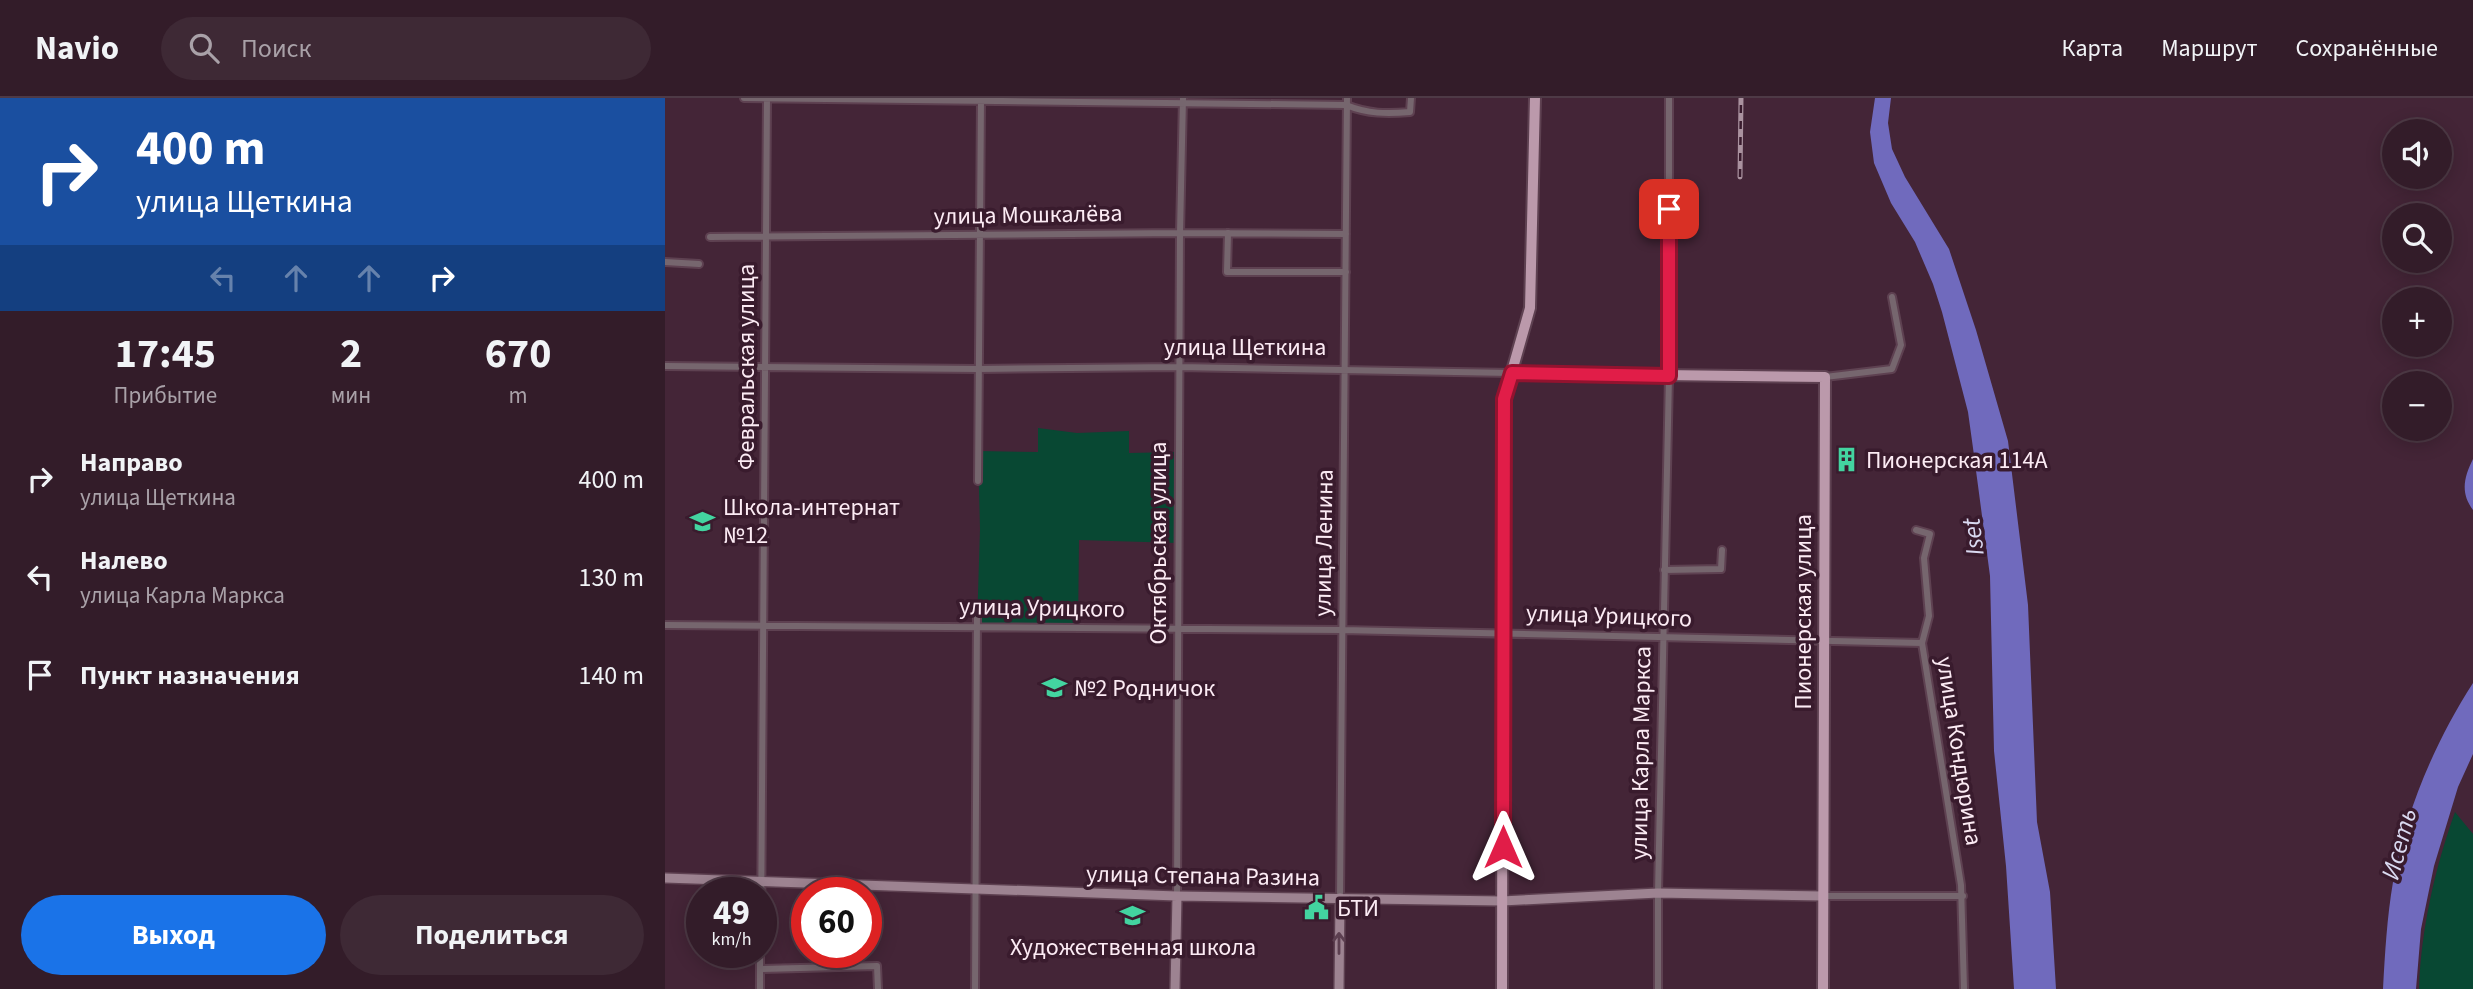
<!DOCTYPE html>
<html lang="ru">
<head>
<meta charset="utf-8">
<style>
  body { margin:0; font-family:"Source Sans 3",sans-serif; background:#3e2935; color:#f1f3f6; height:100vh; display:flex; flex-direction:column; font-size:26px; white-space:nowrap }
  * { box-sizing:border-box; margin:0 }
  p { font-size:23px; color:#a9a1a8 }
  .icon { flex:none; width:38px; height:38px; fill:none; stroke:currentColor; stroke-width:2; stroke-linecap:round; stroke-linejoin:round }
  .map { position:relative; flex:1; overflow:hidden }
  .side { display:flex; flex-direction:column; background:#331c29; width:665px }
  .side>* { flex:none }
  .guide { background:#1a4fa0; color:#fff; overflow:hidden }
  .buttons { position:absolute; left:1717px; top:21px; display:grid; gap:14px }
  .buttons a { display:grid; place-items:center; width:70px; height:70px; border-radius:50%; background:#331c29; box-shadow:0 4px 18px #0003,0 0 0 2px #4e3a46; font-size:35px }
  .speed { position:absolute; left:21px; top:779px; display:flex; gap:14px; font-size:35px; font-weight:700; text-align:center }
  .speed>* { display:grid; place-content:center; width:91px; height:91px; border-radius:50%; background:#331c29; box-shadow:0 4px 18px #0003,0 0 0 2px #4e3a46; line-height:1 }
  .speed small { font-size:18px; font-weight:400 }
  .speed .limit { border:10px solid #d22; background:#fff; color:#111 }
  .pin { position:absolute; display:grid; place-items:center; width:60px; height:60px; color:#fff; margin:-30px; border-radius:14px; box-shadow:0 4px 10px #0006 }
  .me { position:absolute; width:77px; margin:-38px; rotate:0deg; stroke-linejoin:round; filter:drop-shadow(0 0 5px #0008) }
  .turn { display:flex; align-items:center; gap:24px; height:147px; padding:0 21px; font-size:32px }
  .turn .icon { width:91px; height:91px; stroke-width:2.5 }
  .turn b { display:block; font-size:49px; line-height:60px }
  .lanes { display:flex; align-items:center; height:66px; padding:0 21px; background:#0003; justify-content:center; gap:35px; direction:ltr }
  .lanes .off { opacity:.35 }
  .eta { display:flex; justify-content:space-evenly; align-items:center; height:119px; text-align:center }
  .eta b { font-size:42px; font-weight:700; line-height:49px }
  .primary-button { display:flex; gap:14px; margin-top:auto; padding:14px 21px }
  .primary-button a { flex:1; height:80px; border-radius:42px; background:#1a73e8; color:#fff; font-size:28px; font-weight:700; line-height:80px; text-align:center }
  .primary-button a+a { background:#3e2935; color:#f1f3f6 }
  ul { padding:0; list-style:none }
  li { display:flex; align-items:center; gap:21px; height:98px; padding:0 21px }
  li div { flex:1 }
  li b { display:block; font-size:26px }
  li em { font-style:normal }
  header { display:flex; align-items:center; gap:42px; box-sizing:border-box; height:98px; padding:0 35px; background:#331c29; border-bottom:2px solid #4e3a46 }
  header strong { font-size:33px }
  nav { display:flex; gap:38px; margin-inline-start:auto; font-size:24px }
  .search { width:490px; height:63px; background:#3e2935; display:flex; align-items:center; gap:18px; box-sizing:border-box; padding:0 24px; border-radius:38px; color:#a9a1a8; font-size:26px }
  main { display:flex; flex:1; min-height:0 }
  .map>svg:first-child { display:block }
  .green { fill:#084833 }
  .water { fill:#706abd }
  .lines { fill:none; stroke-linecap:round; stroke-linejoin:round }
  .street-casing { stroke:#5e4151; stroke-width:10 }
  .secondary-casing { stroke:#5e4151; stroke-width:12 }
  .primary-casing { stroke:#5e4151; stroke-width:14 }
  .street { stroke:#76666e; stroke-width:6 }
  .secondary { stroke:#9d8391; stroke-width:9 }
  .primary { stroke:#bb99ab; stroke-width:10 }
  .rail-casing { stroke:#aa929f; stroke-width:5 }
  .rail { stroke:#391b2d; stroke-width:2.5; stroke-dasharray:8; stroke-linecap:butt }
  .oneway { stroke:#5c3f50 }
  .route-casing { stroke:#92132f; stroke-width:18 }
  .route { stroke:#e11d48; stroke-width:12 }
  .labels { text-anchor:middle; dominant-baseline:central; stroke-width:7; stroke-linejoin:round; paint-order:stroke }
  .street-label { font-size:24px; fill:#fcebf4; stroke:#391b2d }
  .poi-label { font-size:24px; fill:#fcebf4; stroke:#391b2d; text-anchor:start }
  .water-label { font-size:26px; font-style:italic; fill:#dadaf1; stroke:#391b2d }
</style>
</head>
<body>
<header>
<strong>Navio</strong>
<div class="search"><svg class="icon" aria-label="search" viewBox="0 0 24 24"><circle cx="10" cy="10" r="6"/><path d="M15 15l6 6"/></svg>Поиск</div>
<nav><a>Карта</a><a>Маршрут</a><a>Сохранённые</a></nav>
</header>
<main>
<section class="side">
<div class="guide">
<div class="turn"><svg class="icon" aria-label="right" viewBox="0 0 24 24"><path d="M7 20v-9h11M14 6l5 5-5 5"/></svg><div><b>400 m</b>улица Щеткина</div></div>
<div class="lanes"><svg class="icon off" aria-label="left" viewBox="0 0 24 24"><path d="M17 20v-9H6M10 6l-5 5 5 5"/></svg><svg class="icon off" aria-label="ahead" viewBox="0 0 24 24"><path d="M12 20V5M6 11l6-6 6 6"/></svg><svg class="icon off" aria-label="ahead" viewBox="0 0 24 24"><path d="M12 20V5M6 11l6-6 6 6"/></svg><svg class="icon" aria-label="right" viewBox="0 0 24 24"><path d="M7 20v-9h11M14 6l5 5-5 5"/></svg></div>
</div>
<div class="eta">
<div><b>17:45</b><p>Прибытие</p></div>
<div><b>2</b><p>мин</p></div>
<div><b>670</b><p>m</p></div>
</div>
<ul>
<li><svg class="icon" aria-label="right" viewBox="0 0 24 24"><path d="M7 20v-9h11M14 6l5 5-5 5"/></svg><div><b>Направо</b><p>улица Щеткина</p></div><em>400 m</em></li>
<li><svg class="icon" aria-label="left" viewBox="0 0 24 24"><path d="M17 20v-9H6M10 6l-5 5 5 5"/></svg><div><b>Налево</b><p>улица Карла Маркса</p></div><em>130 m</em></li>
<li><svg class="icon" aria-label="arrive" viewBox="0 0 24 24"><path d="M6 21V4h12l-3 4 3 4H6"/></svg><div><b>Пункт назначения</b></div><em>140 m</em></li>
</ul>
<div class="primary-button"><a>Выход</a><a>Поделиться</a></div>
</section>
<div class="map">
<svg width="1808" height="891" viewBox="0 0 1808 891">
  <rect width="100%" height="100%" fill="#442537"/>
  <!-- green -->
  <path class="green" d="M373,330L412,335L464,333V355L513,354V445L414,442L413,529L312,528L315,431L313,353L373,354Z
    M1790,714L1808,736V891H1754C1756,831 1770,770 1790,714Z"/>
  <!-- water -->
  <path class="water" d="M1210,0H1226L1223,25L1227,51L1240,79L1284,151L1311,232L1343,343L1363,507L1372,724L1385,794L1391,891H1349L1341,768L1329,653L1325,478L1308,350L1303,314L1277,214L1268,186L1250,144L1226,105L1209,65L1205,34Z
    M1808,361V412C1795,395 1799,379 1808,361Z
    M1808,585V656L1793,689L1769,768L1756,831L1751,891H1718C1720,855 1722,819 1728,784C1740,714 1770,644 1808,585Z"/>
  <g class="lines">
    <defs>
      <path id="street" d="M79,0L681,7C703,16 722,16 745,14L746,0
        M563,135L562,174H681
        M45,139L515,135L681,136
        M0,164L34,166
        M0,268L313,271L514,269L847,275
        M1160,279L1227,271L1236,247L1227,199
        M313,383L316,2
        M1251,432L1265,436L1259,460L1264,518L1257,545L1296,787L1299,891
        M999,472L1056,471L1057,452
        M0,527L677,532L1257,545
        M512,798L515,135L518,0
        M1158,798H1298
        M675,800L682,0
        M96,832L102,0
        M95,871L212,868L213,891
        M95,891V854
        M310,891L312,517
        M993,891V795L1004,278V0"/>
      <path id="secondary" d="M0,780L512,798L837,803L993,795L1158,798
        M510,891L512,798
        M674,891L675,800"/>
      <path id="primary" d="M847,275L1160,279L1158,891
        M837,891L838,313L839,301L865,210L870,0"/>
    </defs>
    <!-- street casing -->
    <use href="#street" class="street-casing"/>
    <!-- secondary casing -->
    <use href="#secondary" class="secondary-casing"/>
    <!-- primary casing -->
    <use href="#primary" class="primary-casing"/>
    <!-- street -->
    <use href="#street" class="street"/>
    <!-- secondary -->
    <use href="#secondary" class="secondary"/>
    <!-- primary -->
    <use href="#primary" class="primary"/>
    <defs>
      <path id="rail" d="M1075,79L1076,0"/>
    </defs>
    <!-- rail casing -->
    <use href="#rail" class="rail-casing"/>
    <!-- rail -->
    <use href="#rail" class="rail"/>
  </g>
  <!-- one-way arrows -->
  <defs><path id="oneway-shaft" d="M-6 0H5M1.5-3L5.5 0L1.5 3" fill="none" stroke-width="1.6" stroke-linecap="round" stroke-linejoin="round" transform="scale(1.75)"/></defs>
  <use class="oneway" href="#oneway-shaft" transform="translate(674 845) rotate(-90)"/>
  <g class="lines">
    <defs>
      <path id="route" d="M838,749L839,301L847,275L1004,278V111"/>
    </defs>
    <!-- route casing -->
    <use href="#route" class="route-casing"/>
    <!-- route -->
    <use href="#route" class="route"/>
  </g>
  <!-- icons -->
  <defs>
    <symbol id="building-bare" viewBox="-9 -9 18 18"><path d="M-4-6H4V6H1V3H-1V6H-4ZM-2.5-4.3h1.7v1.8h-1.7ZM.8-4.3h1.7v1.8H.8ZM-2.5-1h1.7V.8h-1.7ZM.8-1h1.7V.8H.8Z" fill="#43d4a0" stroke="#391b2d" stroke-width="2.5" paint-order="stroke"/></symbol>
    <symbol id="school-bare" viewBox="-9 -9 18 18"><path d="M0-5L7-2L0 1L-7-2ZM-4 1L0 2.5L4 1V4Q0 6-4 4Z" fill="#43d4a0" stroke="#391b2d" stroke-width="2.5" paint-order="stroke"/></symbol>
    <symbol id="civic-bare" viewBox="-9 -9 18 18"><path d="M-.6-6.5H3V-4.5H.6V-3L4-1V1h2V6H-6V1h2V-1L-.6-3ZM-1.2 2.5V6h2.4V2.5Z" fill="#43d4a0" stroke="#391b2d" stroke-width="2.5" paint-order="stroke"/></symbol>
  </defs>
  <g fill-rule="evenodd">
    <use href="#building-bare" x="1164" y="344" width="35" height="35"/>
    <use href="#school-bare" x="20" y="406" width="35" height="35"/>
    <use href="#school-bare" x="372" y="572" width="35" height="35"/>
    <use href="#civic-bare" x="634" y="792" width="35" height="35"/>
    <use href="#school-bare" x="450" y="800" width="35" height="35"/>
  </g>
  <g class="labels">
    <!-- street labels -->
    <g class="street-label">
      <text transform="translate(363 117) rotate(-1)">улица Мошкалёва</text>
      <text x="580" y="249">улица Щеткина</text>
      <text transform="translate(81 269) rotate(-90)">Февральская улица</text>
      <text transform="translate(493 445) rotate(-90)">Октябрьская улица</text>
      <text transform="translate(659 445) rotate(-89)">улица Ленина</text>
      <text transform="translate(377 510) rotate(1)">улица Урицкого</text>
      <text transform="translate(1138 514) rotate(-90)">Пионерская улица</text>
      <text transform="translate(944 518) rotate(2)">улица Урицкого</text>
      <text transform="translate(1294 653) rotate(81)">улица Кондюрина</text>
      <text transform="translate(976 655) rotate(-89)">улица Карла Маркса</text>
      <text transform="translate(538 778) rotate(1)">улица Степана Разина</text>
    </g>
    <!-- poi labels -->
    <g class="poi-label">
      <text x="1201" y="362">Пионерская 114А</text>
      <text x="58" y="409">Школа-интернат<tspan x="58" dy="28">№12</tspan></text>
      <text x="409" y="590">№2 Родничок</text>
      <text x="672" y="810">БТИ</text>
      <text x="468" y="849" text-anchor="middle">Художественная школа</text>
    </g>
    <!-- water labels -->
    <g class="water-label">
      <text transform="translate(1308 439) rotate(-97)">Iset</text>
      <text transform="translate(1734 746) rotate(-75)">Исеть</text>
    </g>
  </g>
</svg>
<div class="buttons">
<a><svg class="icon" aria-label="sound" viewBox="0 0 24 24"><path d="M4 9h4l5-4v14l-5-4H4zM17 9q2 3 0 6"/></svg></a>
<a><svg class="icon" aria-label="search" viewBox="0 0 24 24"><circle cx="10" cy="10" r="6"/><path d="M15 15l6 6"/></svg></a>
<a>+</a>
<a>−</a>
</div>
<div class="speed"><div>49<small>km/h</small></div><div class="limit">60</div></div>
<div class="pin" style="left:1004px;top:111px;background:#d93025"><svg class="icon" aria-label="arrive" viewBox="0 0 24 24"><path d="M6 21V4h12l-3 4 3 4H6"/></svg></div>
<svg class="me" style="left:838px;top:749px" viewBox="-20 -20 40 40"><path d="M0-17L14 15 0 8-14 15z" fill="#e11d48" stroke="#fff" stroke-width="4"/></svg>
</div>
</main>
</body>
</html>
